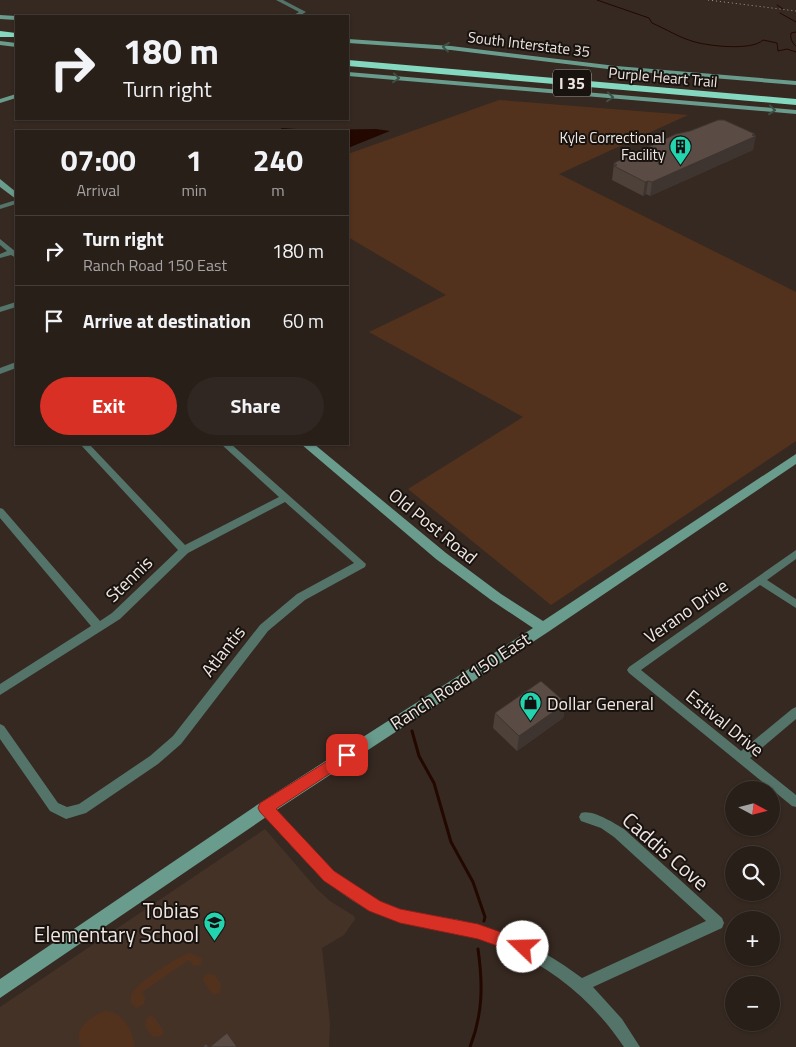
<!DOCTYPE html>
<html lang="en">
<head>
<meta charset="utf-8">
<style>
  body { margin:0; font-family:"Titillium Web",sans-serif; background:#302722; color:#f1f3f6; height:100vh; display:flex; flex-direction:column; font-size:19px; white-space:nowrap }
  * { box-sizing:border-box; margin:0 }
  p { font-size:16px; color:#a5a2a2 }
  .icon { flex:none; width:28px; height:28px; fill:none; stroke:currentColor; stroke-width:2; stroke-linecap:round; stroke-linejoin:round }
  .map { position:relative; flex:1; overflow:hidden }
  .side { position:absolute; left:15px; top:130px; width:334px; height:315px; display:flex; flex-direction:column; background:#281f19; border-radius:0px; box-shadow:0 1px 4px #0004,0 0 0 1px #443d38 }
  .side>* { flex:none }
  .hud { position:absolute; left:15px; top:15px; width:334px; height:105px; border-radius:0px; box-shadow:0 1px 4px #0004,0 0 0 1px #443d38; background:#281f19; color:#f1f3f6; overflow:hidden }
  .needle { width:32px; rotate:97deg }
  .fabs { position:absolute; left:725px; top:781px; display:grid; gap:10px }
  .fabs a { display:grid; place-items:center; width:55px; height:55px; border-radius:50%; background:#281f19; box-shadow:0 1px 4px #0004,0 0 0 1px #443d38; font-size:25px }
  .pin { position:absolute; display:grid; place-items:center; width:42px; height:42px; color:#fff; margin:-21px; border-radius:10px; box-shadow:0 2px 8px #0006 }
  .me { position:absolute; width:55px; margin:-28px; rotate:291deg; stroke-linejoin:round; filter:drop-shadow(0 0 4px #0008) }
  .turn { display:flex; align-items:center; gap:18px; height:105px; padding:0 25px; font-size:22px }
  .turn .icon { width:65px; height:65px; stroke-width:2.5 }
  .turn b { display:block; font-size:35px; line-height:42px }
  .eta { display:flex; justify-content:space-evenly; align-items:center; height:85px; text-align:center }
  .eta b { font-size:30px; font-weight:700; line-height:35px }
  .button { display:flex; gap:10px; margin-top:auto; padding:10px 25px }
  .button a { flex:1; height:58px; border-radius:30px; background:#d93025; color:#fff; font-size:20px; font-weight:700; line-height:58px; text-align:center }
  .button a+a { background:#302722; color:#f1f3f6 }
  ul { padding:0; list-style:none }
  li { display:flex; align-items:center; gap:15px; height:70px; padding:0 25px; border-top:1px solid #443d38 }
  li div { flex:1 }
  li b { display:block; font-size:19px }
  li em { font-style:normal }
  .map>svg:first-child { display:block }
  .built { fill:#443227 }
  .green { fill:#53321d }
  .water { fill:#230800 }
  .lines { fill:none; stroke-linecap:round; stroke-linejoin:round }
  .stream-far1 { stroke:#230800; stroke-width:1 }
  .stream { stroke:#230800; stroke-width:3 }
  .street { fill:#54746a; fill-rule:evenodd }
  .secondary { fill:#699c8d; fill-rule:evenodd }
  .highway { fill:#85d8c0; fill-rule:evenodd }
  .rail { stroke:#a49993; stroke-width:1; stroke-dasharray:1 3; stroke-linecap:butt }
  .wall { fill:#4d413a }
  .shaded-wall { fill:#3f3530 }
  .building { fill:#5a4c44; stroke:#3f3530 }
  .oneway { stroke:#3d5148 }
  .route { fill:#d93025; stroke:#8d1f18 }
  .labels { text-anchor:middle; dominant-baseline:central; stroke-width:4; stroke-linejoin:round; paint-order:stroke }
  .far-street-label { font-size:15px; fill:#efe6e1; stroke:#191310 }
  .far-poi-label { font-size:15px; fill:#efe6e1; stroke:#191310; text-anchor:end }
  .shield { fill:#191310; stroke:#afa7a2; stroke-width:1 }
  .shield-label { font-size:16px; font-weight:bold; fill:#efe6e1 }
  .street-label { font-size:18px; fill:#efe6e1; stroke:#191310 }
  .poi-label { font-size:18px; fill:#efe6e1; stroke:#191310; text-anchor:start }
  .near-street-label { font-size:21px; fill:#efe6e1; stroke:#191310 }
  .near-poi-label { font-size:21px; fill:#efe6e1; stroke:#191310; text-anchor:end }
</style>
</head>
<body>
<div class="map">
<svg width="796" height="1047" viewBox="0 0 796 1047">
  <rect width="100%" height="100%" fill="#362921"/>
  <!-- built -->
  <path class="built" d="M265,829L316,888L330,901L354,916L355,919L344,935L322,948L330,1023L329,1047H0V1007Z"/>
  <!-- green -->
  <path class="green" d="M499,100L688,115L559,174L796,292V441L551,605L408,489L523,417L369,332L446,295L348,237V154Z
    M190,953L202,959L201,965L194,966L189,960L142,992L145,998L144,1004L136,1008L131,1003V995C135,984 178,956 190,953Z
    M210,974L215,975L221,985L220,993L212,994L203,980L205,975Z
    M105,1011C121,1011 135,1031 134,1047H81C73,1028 89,1018 105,1011Z
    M152,1015L164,1031L163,1034L158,1037L152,1036L145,1026L147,1018Z"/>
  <!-- water -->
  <path class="water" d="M282,128L310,130L376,129L390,131L348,148V131H278Z"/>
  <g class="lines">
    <!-- stream-far1 -->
    <path class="stream-far1" d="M597,0L649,18L652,23C666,29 680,38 695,42C709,46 752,51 763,40L777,43L778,51L787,49L796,52
      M777,5L783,9
      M780,13L796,22
      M796,32L791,33C790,38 792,43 796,46"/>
    <!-- stream -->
    <path class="stream" d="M412,731L419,756L434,783L451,842L473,882L485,917L484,921
      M470,1047C483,1014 483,984 478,949"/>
    <!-- street -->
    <path class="street" d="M276,0H283L306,12L299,16H292L299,12Z
      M16,200V204L0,209V205Z
      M0,239L16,252V258L11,255L0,258V254L7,251L0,245Z
      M16,302V307L0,312V307Z
      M16,362V368L0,374V368Z
      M80,444H89L185,545L279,497L221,444H231L366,564L365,567L305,600L268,631L181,744L158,764L86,813L66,819L50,811L0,739V724L4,726L58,803L67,807L79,804L150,756L173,736L260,625L297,594L354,563L285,502L188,553L120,619L0,695V684L91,626L0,518V508L3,509L100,621L112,613L178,550Z
      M796,550V559L767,580L796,599V608L760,585L641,670L741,751L792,709L796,707V719L750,758L796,795V807L792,806L629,673L627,670L629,667Z
      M266,803L270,804C303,841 335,881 381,902C405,913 433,915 459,920C504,930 545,950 582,978L706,921L614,837L601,828L581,821L579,817L581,813C592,809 614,823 624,829L722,918L724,923L722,928L593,987L622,1019L640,1047H624C585,989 529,949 459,933C429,927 399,924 371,911C326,889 294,849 262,812L260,808L262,804Z"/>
    <!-- secondary -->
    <path class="secondary" d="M0,15L16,16H17L16,20L0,19Z
      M348,39L451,46L616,66L796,81V85L616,70L451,50L348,43Z
      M0,41L16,43V47L0,45Z
      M348,72L796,110V114L348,76Z
      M16,94V98L0,103V99Z
      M0,179L16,192V199L0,187Z
      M301,444H314L446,553L501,594L543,621L796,454V464L548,632L272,813L0,998V979L260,803L533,628L491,600L436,559Z"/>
    <!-- highway -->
    <path class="highway" d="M0,31L16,33V37H0Z
      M348,60L796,99V105L348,66Z"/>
    <!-- rail -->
    <path class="rail" d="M708,0L796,11"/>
  </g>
  <!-- wall -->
  <path class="wall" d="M690,131L755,134L753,150L650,196L646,194L643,196L612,180L614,163Z
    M566,703L563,718L517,751L493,728L495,713Z"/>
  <!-- shaded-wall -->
  <path class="shaded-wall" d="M755,134L754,137L756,136L753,150L650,196L652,182Z
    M648,181L646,194L643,196L645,182Z
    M566,703L563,718L517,751L519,736Z"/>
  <!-- building -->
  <path class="building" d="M718,120H724L755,134L752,135L756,136L652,182L648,181L645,182L614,166L617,165L614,163L676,134L690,131Z
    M541,681L566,703L519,736L495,713Z
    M227,1033L237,1047H210Z
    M206,1044L209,1047H202Z"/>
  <!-- one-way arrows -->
  <defs><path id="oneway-chevron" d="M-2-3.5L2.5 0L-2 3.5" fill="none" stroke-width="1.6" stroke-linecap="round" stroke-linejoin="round" transform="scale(1.25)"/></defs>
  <g class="oneway">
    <use href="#oneway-chevron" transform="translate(446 47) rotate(-174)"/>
    <use href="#oneway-chevron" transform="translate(396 78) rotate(5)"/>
    <use href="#oneway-chevron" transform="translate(610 97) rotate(5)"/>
    <use href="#oneway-chevron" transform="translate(772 110) rotate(5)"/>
  </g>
  <!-- route -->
  <path class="route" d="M347,749L352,751L354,755L352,759L276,809L334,871L380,901L400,909L478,924L523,940L528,942L531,947L528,953L523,955L478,939L400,923L369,911L324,881L260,812L258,808L260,803Z"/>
  <!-- icons -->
  <defs>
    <symbol id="building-pin" viewBox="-11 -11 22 30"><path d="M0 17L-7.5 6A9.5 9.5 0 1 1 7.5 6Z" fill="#23d5af" stroke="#191310"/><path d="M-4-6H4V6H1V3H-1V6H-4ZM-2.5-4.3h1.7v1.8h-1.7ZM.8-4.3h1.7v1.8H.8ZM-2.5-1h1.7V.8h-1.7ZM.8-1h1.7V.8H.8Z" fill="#111"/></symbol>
    <symbol id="shop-pin" viewBox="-11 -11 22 30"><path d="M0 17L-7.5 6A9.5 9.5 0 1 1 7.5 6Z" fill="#23d5af" stroke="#191310"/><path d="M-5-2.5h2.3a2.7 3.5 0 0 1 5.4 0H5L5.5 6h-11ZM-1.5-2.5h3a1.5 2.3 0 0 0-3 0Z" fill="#111"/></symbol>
    <symbol id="school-pin" viewBox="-11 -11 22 30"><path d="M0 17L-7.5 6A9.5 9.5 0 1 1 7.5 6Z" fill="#23d5af" stroke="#191310"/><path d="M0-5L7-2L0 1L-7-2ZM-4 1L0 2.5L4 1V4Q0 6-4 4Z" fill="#111"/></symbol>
  </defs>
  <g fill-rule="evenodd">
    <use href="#building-pin" x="668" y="134" width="25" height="34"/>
    <use href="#shop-pin" x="518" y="690" width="25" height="34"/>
    <use href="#school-pin" x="202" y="910" width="25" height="34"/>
  </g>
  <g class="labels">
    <!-- far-street labels -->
    <g class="far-street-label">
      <text transform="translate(529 44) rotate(7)">South Interstate 35</text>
      <text transform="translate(663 77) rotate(5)">Purple Heart Trail</text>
    </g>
    <!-- far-poi labels -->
    <g class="far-poi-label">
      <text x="665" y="137">Kyle Correctional<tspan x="665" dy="17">Facility</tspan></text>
    </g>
    <!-- shield labels -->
    <rect class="shield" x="553" y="69.5" width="38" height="27" rx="4"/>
    <g class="shield-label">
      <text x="572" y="83">I 35</text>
    </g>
    <!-- street labels -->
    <g class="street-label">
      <text transform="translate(433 526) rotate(39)">Old Post Road</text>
      <text transform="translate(129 579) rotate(-44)">Stennis</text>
      <text transform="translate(686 611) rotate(-35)">Verano Drive</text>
      <text transform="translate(223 651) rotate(-52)">Atlantis</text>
      <text transform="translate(460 681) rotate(-33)">Ranch Road 150 East</text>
      <text transform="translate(725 723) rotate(39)">Estival Drive</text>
    </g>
    <!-- poi labels -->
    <g class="poi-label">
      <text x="547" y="703">Dollar General</text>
    </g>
    <!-- near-street labels -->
    <g class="near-street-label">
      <text transform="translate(666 851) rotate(41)">Caddis Cove</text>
    </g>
    <!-- near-poi labels -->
    <g class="near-poi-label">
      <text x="199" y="910">Tobias<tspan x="199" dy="24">Elementary School</tspan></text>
    </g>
  </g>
</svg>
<div class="fabs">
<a><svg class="needle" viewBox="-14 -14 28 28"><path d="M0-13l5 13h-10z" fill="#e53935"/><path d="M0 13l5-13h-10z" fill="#a5a2a2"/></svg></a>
<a><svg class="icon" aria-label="search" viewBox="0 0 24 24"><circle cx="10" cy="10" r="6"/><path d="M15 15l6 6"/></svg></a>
<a>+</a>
<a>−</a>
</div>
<div class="pin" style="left:347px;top:755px;background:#d93025"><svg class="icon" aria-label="arrive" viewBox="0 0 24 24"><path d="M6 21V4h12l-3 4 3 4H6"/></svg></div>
<svg class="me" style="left:523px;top:947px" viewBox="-20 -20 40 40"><circle r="19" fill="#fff"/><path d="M0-13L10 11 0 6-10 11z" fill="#d93025"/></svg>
<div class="hud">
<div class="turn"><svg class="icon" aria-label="right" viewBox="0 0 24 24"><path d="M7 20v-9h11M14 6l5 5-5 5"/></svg><div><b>180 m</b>Turn right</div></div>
</div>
<section class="side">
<div class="eta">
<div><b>07:00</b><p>Arrival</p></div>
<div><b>1</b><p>min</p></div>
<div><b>240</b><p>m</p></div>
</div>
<ul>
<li><svg class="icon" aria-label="right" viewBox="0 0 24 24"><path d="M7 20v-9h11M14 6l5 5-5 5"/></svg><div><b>Turn right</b><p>Ranch Road 150 East</p></div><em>180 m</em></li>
<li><svg class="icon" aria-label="arrive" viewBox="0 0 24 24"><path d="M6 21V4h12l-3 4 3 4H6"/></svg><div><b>Arrive at destination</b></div><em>60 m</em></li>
</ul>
<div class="button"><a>Exit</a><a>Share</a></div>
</section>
</div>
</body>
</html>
